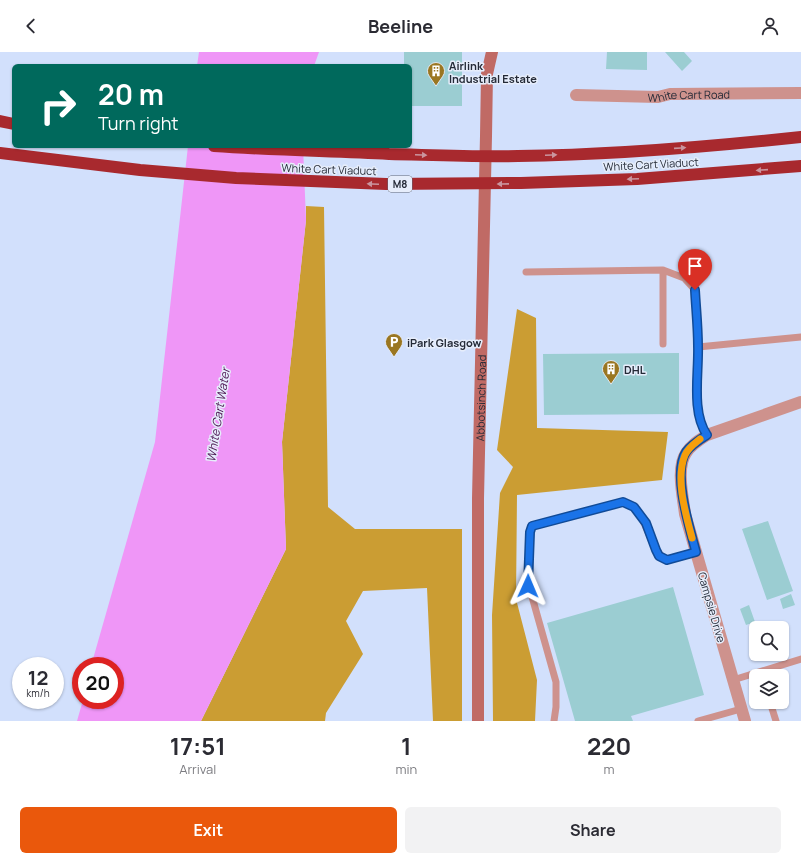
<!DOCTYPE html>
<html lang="en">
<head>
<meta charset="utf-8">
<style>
  body { margin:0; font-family:Manrope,sans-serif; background:#f2f2f3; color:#2b2b33; height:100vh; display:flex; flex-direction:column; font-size:15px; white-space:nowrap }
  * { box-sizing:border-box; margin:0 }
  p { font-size:13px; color:#7c7c81 }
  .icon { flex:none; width:22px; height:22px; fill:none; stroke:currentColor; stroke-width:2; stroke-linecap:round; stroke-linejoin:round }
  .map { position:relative; height:669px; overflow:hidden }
  .drawer { display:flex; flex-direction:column; background:#fff; flex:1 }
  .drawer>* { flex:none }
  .guide { position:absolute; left:12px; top:12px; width:400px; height:84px; border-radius:6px; box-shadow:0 1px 3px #0004; background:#00695c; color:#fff; overflow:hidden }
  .controls { position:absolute; left:749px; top:569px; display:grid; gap:8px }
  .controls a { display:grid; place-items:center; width:40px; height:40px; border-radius:6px; background:#fff; box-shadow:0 1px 3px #0004; font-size:20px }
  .speed { position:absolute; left:12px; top:605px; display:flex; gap:8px; font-size:20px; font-weight:700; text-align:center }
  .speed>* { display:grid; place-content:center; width:52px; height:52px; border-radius:50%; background:#fff; box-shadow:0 1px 3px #0004; line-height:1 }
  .speed small { font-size:10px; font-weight:400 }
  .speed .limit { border:6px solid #d22; background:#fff; color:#111 }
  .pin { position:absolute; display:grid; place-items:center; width:34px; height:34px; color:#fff; margin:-41px -17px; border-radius:50% 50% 50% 0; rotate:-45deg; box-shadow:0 0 4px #0007 }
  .pin .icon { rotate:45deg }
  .me { position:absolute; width:44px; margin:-22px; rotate:1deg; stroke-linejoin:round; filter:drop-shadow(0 0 3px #0008) }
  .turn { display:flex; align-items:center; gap:14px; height:84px; padding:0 20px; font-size:18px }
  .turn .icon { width:52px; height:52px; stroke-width:2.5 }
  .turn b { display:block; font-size:28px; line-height:34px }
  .eta { display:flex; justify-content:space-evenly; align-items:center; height:68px; text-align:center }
  .eta b { font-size:24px; font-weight:700; line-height:28px }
  .action { display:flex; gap:8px; margin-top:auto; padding:8px 20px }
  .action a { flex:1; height:46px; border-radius:6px; background:#ea580c; color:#fff; font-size:16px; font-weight:700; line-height:46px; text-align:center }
  .action a+a { background:#f2f2f3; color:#2b2b33 }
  header { display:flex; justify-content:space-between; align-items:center; height:52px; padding:0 20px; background:#fff; font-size:18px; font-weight:700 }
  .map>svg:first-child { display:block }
  .forest { fill:#cb9d33 }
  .water { fill:#ef96f7 }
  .building { fill:#9bcdd2 }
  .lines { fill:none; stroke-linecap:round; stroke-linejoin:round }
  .lane { stroke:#ce928d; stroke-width:7 }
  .street { stroke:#ce928d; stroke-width:12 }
  .secondary { stroke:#c06a65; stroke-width:12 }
  .highway { stroke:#a8292e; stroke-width:12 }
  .oneway { fill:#ca959f }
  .route-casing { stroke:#114b97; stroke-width:10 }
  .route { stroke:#1a73e8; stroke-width:7 }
  .slow { stroke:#f59e0b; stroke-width:7 }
  .labels { text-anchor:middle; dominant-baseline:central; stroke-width:3; stroke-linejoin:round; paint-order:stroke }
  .shield { fill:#e6edfb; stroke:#5e6472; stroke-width:1 }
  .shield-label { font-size:10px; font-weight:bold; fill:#242a37 }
  .poi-label { font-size:11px; font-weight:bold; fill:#242a37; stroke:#e6edfb; text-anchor:start }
  .street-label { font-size:11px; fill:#242a37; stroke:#e6edfb }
  .water-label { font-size:12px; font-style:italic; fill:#4b1350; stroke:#e6edfb }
</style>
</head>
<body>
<header><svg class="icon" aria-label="back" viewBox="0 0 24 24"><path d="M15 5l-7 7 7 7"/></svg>Beeline<svg class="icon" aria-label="person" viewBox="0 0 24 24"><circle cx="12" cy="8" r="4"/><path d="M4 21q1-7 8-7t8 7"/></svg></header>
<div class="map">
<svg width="801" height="669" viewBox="0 0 801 669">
  <rect width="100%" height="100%" fill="#d2e0fc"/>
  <!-- forest -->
  <path class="forest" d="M306,154L324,155L328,455L355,477H462V669H433L427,536L363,539L346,569L363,602L326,661L325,669H201L286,497L282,390L306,168Z
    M517,257L536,266L537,376L668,380L662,428L517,443L516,547L537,628L535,669H493L492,563L500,441L513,415L497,398Z"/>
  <!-- water -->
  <path class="water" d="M199,0H319L314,14H197Z
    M188,94H303L306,168L282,390L286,497L201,669H77L83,648H115V614H91L155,390Z"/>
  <!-- building -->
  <path class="building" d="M404,0H462V54H410V14H404Z
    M607,0H647V18L606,17Z
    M665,0H684L692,9L682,19Z
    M679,301V362L544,363L543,302Z
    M768,469L793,539L767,548L742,477Z
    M673,535L704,643L631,664L633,669H575L547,571Z
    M791,542L795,553L783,557L780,547Z
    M749,553L755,570L746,573L740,557Z"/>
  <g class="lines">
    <!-- lane -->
    <path class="lane" d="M526,220L663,218L684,226L695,238L698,295V355L703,376L707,383
      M663,292V218
      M698,295L801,285
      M733,628L801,607
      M770,650L776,669
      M554,669L556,655V630L529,534L530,480L532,474L623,450C626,451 632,453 634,455C647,466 653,508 669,507C678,507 687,502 696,500
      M698,669L741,657"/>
    <!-- street -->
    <g class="street">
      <path id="s1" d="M576,43L658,45L670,42L801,41"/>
      <path d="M745,669L685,462C683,445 676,416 686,401C691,393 699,388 707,383L801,350"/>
    </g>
    <!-- secondary -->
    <path class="secondary" id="s2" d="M478,669V446L486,84L487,22L492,0"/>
    <!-- highway -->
    <path class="highway" d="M0,69L14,72
      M214,94C272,98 330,99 389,102C432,103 475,105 518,104C613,103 707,95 801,85
      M0,101L140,118L236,126L386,132L521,131L637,127L801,114"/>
  </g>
  <!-- one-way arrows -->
  <defs><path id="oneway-solid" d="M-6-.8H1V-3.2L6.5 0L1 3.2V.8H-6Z"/></defs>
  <g class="oneway">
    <use href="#oneway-solid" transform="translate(680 96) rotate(-4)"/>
    <use href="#oneway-solid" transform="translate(421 103) rotate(3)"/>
    <use href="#oneway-solid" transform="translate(551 103) rotate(-2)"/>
    <use href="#oneway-solid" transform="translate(762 118) rotate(176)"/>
    <use href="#oneway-solid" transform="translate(633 127) rotate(177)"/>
    <use href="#oneway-solid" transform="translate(373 132) rotate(-178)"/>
    <use href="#oneway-solid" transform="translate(503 132) rotate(179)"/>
  </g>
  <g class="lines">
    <defs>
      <path id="route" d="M528,534L530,480L532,474L623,450L634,455L646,471L656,498L659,504L667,508L696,500C690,477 672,421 686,400C691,393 699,388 707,383C691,360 699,321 698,294C698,275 696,257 695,238"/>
    </defs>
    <!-- route casing -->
    <use href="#route" class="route-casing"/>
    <!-- route -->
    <use href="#route" class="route"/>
    <!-- slow -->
    <path class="slow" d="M692,486C686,463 675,427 685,403C688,396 695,391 700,387"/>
  </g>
  <!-- icons -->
  <defs>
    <symbol id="building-pin" viewBox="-11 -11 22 30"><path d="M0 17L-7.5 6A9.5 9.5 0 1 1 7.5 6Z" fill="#9a7621" stroke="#e6edfb"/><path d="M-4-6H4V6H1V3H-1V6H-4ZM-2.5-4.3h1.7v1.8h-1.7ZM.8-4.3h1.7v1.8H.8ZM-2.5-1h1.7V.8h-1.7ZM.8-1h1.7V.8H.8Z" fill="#fff"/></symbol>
    <symbol id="parking-pin" viewBox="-11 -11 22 30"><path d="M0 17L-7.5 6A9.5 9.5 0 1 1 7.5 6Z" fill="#9a7621" stroke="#e6edfb"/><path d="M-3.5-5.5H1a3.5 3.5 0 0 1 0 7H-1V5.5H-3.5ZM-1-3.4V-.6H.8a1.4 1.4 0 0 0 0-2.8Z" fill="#fff"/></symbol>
  </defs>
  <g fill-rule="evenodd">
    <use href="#building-pin" x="426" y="9" width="20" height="27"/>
    <use href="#parking-pin" x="384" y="280" width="20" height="27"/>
    <use href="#building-pin" x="601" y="307" width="20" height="27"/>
  </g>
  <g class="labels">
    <!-- shield labels -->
    <rect class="shield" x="388" y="124" width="24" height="16" rx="3"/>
    <g class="shield-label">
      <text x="400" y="132">M8</text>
    </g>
    <!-- poi labels -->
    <g class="poi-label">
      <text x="449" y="13">Airlink<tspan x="449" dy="13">Industrial Estate</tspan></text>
      <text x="407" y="290">iPark Glasgow</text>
      <text x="624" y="317">DHL</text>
    </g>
    <!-- street labels -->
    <g class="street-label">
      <text stroke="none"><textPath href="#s1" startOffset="113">White Cart Road</textPath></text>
      <text transform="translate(651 112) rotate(-3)">White Cart Viaduct</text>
      <text transform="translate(329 117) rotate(2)">White Cart Viaduct</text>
      <text stroke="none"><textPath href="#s2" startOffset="323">Abbotsinch Road</textPath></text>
      <text transform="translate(712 555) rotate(74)">Campsie Drive</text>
    </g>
    <!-- water labels -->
    <g class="water-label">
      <text transform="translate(218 363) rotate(-81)">White Cart Water</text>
    </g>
  </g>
</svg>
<div class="controls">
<a><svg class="icon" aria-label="search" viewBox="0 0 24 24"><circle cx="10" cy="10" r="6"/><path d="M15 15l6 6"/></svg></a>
<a><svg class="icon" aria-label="layers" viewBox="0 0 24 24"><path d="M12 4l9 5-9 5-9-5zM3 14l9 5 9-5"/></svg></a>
</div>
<div class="speed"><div>12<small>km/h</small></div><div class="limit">20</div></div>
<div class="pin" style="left:695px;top:238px;background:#d93025"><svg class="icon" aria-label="arrive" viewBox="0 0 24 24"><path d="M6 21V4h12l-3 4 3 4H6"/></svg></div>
<svg class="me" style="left:528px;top:534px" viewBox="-20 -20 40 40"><path d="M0-17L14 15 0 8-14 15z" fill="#1a73e8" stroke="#fff" stroke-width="4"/></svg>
<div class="guide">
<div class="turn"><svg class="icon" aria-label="right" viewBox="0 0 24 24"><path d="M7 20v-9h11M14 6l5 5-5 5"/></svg><div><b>20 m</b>Turn right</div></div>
</div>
</div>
<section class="drawer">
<div class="eta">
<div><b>17:51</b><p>Arrival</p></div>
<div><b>1</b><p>min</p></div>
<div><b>220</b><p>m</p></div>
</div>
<div class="action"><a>Exit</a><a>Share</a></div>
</section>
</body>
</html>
